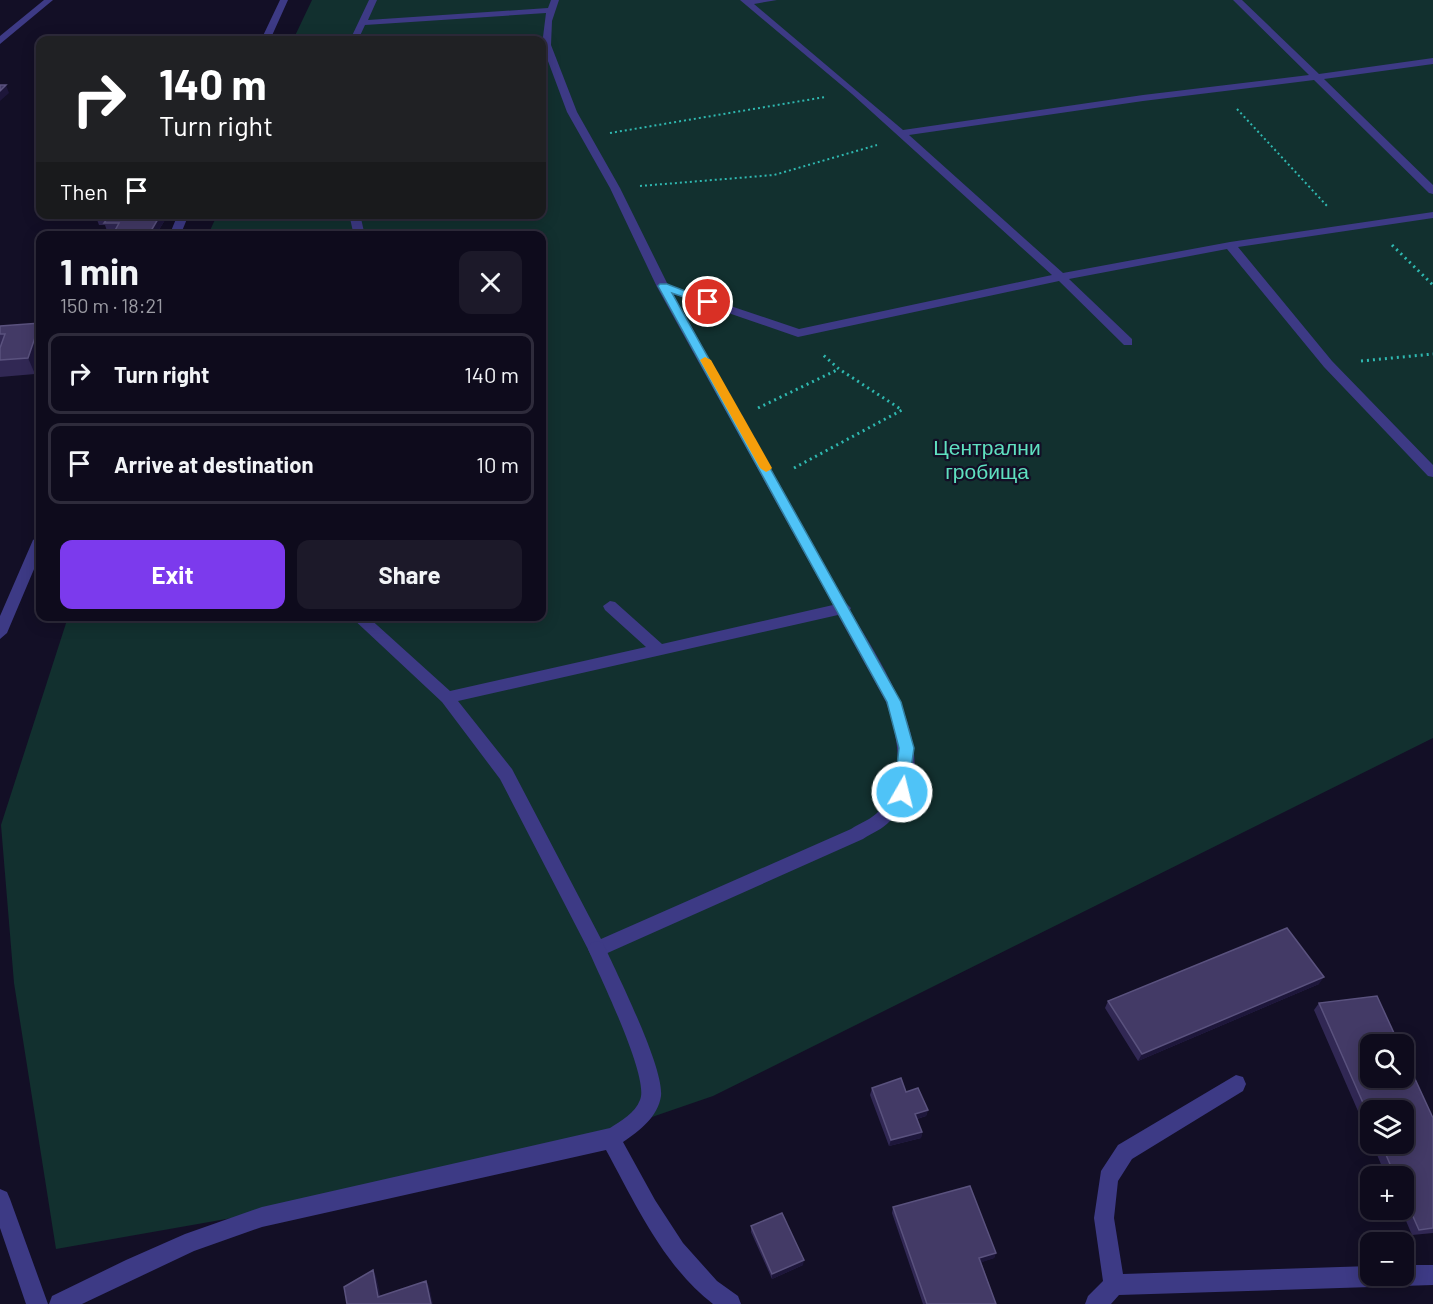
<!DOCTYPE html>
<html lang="en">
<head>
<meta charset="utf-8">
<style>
  body { margin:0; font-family:Barlow,sans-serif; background:#1c1929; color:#f1f3f6; height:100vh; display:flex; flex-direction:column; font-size:22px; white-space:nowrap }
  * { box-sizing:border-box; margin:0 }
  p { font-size:20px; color:#9b9ba3 }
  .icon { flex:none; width:33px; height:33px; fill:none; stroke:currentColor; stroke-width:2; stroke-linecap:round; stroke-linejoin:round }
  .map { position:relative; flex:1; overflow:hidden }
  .panel { position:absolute; left:36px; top:231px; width:510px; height:390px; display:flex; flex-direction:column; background:#0e0b1c; border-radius:12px; box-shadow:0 3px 15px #0003,0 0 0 2px #2e2b3b }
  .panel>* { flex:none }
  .top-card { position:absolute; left:36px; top:36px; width:510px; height:183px; border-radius:12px; box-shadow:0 3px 15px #0003,0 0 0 2px #2e2b3b; background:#202124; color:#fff; overflow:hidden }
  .buttons { position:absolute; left:1360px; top:1034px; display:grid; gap:12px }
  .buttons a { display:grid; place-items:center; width:54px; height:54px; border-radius:12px; background:#0e0b1c; box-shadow:0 3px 15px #0003,0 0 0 2px #2e2b3b; font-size:30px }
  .pin { position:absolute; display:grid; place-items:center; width:51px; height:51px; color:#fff; margin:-26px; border:3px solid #fff; border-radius:50%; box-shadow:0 2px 6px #0007 }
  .me { position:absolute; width:66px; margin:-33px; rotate:8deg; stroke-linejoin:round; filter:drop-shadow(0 0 4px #0008) }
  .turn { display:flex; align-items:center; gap:21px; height:126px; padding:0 24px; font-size:27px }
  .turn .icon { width:78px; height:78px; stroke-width:2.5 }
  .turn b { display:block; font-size:42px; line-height:51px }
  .then { display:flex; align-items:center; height:57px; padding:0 24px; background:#0003; gap:12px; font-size:22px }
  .round { display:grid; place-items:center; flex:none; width:63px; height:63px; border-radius:12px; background:#1c1929 }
  .summary { display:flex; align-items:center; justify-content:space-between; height:102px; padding:0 24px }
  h1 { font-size:36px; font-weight:700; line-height:45px }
  .button { display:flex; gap:12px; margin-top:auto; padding:12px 24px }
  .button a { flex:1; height:69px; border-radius:12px; background:#7c3aed; color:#fff; font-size:24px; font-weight:700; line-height:69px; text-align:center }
  .button a+a { background:#1c1929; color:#f1f3f6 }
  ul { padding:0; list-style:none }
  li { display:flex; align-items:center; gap:18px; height:81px; margin:0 12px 9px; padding:0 12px; border:3px solid #2e2b3b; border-radius:12px }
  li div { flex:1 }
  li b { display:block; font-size:22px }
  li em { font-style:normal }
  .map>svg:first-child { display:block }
  .green { fill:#12302f }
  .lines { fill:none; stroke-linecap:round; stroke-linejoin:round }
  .path-far1 { stroke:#2fb8b0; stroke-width:2; stroke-dasharray:2 3; stroke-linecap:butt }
  .path { stroke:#2fb8b0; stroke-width:3; stroke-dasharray:2 4; stroke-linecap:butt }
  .lane { fill:#3d3a85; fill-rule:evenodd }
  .street { fill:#3d3a85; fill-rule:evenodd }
  .wall { fill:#312854 }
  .shaded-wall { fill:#1d163a }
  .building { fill:#433a66; stroke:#5a527e; stroke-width:1.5 }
  .route { fill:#4fc3f7; stroke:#337fa1; stroke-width:1.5 }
  .slow { fill:#f59e0b }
  .labels { text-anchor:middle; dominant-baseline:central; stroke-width:4.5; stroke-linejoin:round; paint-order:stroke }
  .park-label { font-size:21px; fill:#5fe0c0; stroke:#130f26 }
</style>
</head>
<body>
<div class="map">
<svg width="1433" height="1304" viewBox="0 0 1433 1304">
  <rect width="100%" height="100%" fill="#130f26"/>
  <!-- green -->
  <path class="green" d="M312,0H1433V738L713,1096L492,1172L56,1249L14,983L1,825L68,617L542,616V236L208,235L217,215L542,214V40H293Z"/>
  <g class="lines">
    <!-- path-far1 -->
    <path class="path-far1" d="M1237,109L1328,207
      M610,133L825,97
      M640,186L774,175L877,145"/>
    <!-- path -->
    <path class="path" d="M1392,245L1433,285
      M1361,361L1433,354
      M758,408L839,369
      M794,468L902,410L839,369L822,354"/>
    <!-- lane -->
    <path class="lane" d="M369,0H377L368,20L548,8L551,0H559L552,21L551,45L577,112L620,188L668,285L799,329L1052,275L852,94L740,0H777L754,4L903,130L1143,95L1309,75L1233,0H1242L1319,74L1433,58V64L1324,79L1433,185V194L1429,193L1314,80L1143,101L909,135L1063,273L1230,242L1433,212V218L1238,247L1332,361L1433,465V477L1428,476L1324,367L1227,249L1069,279L1132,339V345H1124L1059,281L798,337L673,294L846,603L851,608L850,610C881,665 952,763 890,821C883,829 872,833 863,839L603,955L597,957L591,955L500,779L442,702L350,616H367L450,691L646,647L605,610L603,606L610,601L615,602L662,644L833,605L657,287L610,188L567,112L542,45L546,13L365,25L358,40H350ZM838,615L886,702C898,737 908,782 879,811C872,819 860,823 851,829L601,939L512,769L458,701Z
      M349,214H360L365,236H354Z"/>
    <!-- street -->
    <path class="street" d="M44,0H53L0,44V36Z
      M280,0H288L270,40H261Z
      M178,214H189L180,236H169Z
      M40,535V555L7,633L0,639V616L33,540Z
      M597,941L603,943C617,974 664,1067 661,1096C658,1117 639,1131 623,1142L655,1200L683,1243L717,1281L738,1296L741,1304H713C663,1265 636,1205 606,1150L262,1227L194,1251L82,1304H49L52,1296L126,1260L185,1234L262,1207L610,1128C621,1121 635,1113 640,1100C650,1078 599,975 588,949L591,943Z
      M1236,1075L1243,1077L1246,1084L1243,1091L1132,1159L1118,1181L1114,1218L1123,1274L1371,1266V1275H1404V1265H1433V1285L1119,1295L1111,1304H1085L1088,1296L1103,1281L1094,1218L1101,1171L1118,1145Z
      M0,1189L7,1192L10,1199L48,1304H26L0,1228Z"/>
  </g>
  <!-- wall -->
  <path class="wall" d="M96,217L165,220L155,236H112L114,231H107L105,225H99Z
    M40,325V358L35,374L0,377V326Z
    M1319,984L1138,1061L1105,1008L1108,1001Z
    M1319,1003L1433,1118V1233L1412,1235L1401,1209H1404V1176H1386L1372,1143H1404L1371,1110V1141L1314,1010Z
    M872,1088L906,1092L928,1110L926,1116L917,1119L922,1132L921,1138L889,1146L870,1095Z
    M893,1207L996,1253L994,1258L981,1262L996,1304H923L892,1213Z
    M751,1226L803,1265L772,1279L751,1232Z"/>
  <!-- shaded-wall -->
  <path class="shaded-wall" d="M6,85L9,93L0,101V91Z
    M161,214H163L165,220L155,236H148Z
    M40,323V358L35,374L28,358Z
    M1324,977L1319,984L1138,1061L1142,1054Z
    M928,1110L926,1116L913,1120L915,1114Z
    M922,1132L921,1138L889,1146L891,1140Z
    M996,1253L994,1258L977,1264L979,1258Z
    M804,1260L803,1265L772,1279V1274Z
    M373,1270L376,1276L382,1302L378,1297Z
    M426,1281L429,1286L433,1304H431Z"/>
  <!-- building -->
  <path class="building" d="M0,85H6L0,91Z
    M98,214H161L148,236H112L119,223H104L108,218L96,217Z
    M40,323L28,358L0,360V348L5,334H0V326Z
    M1287,928L1324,977L1142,1054L1108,1001Z
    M1377,996L1399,1044H1371V1077H1404V1055L1433,1118V1228L1419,1230L1404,1196V1176H1395L1381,1143H1404V1110H1371V1121L1319,1003Z
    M901,1078L906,1092L918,1088L928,1110L915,1114L922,1132L891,1140L872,1088Z
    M970,1186L996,1253L979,1258L996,1304H927L893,1207Z
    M782,1213L804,1260L772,1274L751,1226Z
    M373,1270L378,1297L426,1281L431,1304H347L344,1287Z"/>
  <!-- route -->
  <path class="route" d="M660,284H667L714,302L708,305L672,293L901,702L914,748L907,796L902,798L894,792L899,748L887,702L658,286Z"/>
  <!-- slow -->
  <path class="slow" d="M705,357L711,360L772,468L770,470L766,472L760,468L700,360Z"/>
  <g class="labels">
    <!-- park labels -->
    <g class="park-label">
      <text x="987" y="446">Централни<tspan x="987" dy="24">гробища</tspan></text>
    </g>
  </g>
</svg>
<div class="buttons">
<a><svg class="icon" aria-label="search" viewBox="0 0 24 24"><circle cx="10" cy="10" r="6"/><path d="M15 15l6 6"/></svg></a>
<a><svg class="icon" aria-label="layers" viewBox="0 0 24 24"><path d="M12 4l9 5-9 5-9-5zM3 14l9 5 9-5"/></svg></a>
<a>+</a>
<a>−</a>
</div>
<div class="pin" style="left:708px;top:302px;background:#d93025"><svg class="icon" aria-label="arrive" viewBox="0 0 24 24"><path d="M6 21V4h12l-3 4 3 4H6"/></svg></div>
<svg class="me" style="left:902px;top:792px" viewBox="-20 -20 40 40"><circle r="17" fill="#4fc3f7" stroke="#fff" stroke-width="3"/><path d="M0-11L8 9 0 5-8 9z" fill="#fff"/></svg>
<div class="top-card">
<div class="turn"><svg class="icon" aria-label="right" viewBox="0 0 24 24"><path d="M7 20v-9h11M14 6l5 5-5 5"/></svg><div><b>140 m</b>Turn right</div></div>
<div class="then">Then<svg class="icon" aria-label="arrive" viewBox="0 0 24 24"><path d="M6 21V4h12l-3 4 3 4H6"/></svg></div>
</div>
<section class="panel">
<div class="summary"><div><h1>1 min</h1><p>150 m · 18:21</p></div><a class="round"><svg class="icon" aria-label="close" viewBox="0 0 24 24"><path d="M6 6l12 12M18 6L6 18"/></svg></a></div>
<ul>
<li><svg class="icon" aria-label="right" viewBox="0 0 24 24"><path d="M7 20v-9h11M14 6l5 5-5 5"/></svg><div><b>Turn right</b></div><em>140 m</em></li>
<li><svg class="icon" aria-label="arrive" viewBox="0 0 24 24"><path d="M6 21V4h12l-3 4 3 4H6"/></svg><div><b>Arrive at destination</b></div><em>10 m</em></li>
</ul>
<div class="button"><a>Exit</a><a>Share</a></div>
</section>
</div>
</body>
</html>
